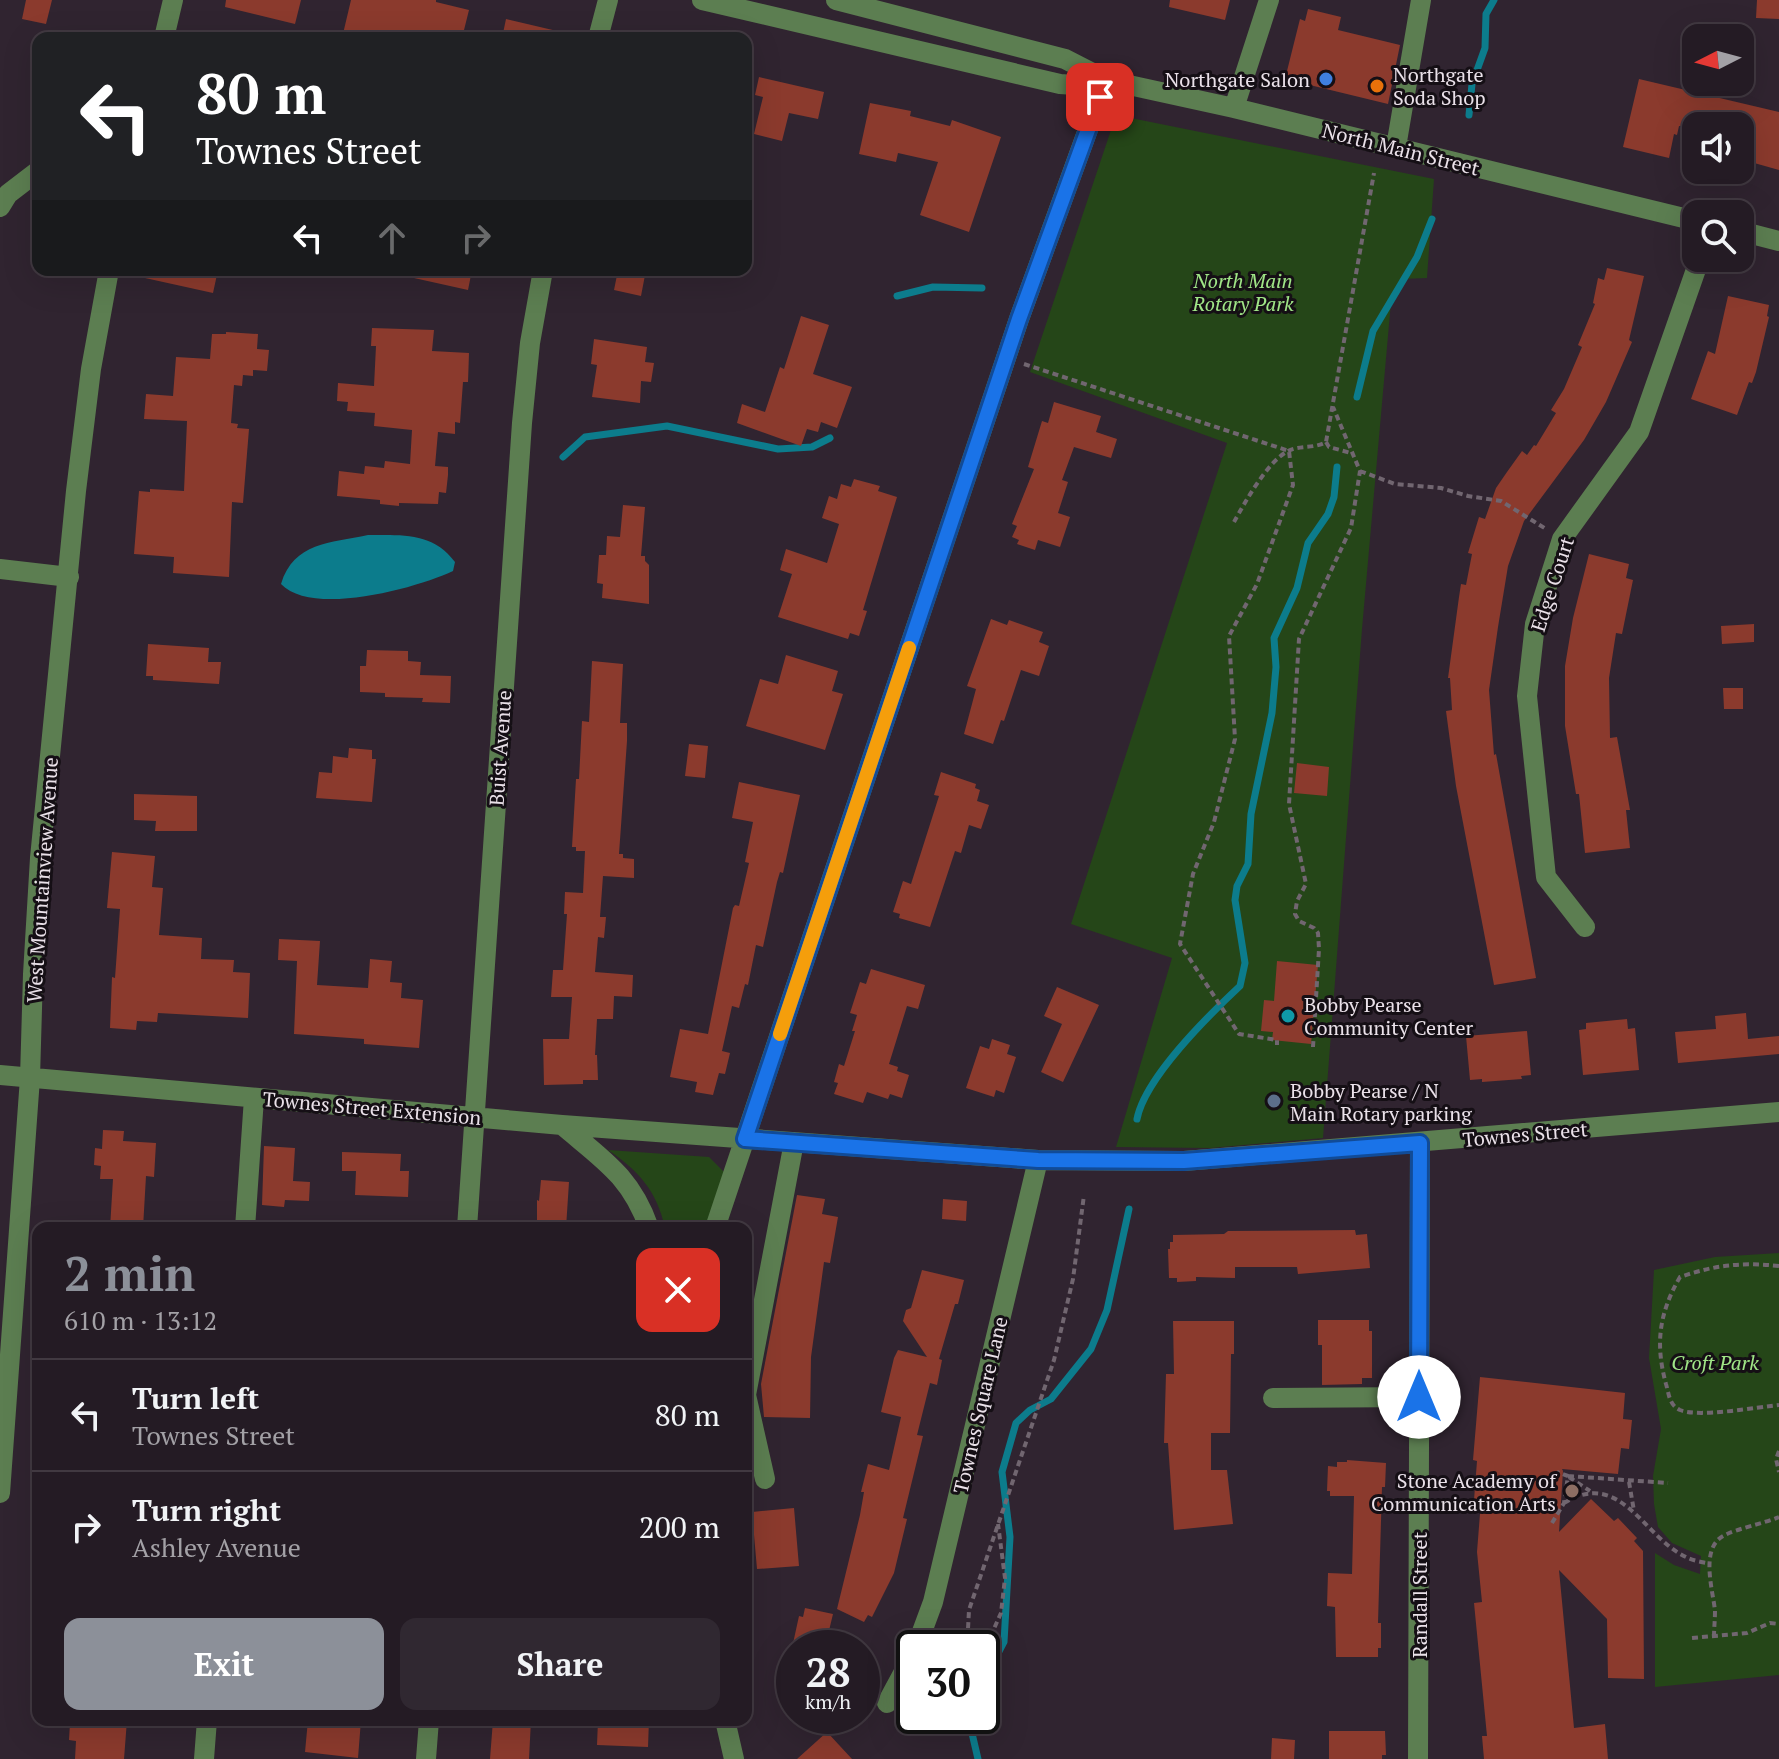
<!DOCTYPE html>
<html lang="en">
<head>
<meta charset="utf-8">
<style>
  body { margin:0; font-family:"PT Serif",serif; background:#302831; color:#f1f3f6; height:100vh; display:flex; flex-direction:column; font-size:30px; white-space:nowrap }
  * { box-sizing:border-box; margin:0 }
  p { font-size:26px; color:#a3a1a6 }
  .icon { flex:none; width:44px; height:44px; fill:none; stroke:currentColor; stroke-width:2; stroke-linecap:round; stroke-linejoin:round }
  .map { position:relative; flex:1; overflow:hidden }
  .drawer { position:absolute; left:32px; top:1222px; width:720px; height:504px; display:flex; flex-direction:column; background:#241b24; border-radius:16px; box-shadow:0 8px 32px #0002,0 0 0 2px #413941 }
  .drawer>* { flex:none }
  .banner { position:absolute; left:32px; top:32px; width:720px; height:244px; border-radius:16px; box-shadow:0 8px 32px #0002,0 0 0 2px #413941; background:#202124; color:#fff; overflow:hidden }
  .needle { width:52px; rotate:264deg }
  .buttons { position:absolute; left:1682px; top:24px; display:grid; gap:16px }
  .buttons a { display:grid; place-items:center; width:72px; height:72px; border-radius:16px; background:#241b24; box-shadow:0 8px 32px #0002,0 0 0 2px #413941; font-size:40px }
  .speed { position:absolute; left:776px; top:1630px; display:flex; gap:16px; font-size:40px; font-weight:700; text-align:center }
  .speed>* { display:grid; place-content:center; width:104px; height:104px; border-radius:50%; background:#241b24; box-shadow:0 8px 32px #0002,0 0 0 2px #413941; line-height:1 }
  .speed small { font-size:20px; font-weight:400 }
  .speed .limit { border:4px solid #111; border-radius:12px; background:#fff; color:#111 }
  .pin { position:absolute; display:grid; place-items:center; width:68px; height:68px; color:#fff; margin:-34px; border-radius:16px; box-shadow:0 4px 12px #0006 }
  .me { position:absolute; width:88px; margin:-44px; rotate:0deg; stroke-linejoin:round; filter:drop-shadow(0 0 6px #0008) }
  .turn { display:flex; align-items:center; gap:28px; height:168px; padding:0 32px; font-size:36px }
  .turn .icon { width:104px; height:104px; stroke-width:2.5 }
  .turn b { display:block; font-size:56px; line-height:68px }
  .lanes { display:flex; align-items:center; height:76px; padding:0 32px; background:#0003; justify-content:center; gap:40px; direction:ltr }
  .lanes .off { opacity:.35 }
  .round { display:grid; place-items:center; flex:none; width:84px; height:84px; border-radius:16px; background:#302831 }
  .overview { display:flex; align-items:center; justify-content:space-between; height:136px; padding:0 32px }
  h1 { font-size:48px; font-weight:800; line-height:60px; color:#8c9099 }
  .primary-button { display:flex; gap:16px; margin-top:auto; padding:16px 32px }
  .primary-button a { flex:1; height:92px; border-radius:16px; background:#8c9099; color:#fff; font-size:32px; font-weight:800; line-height:92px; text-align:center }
  .primary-button a+a { background:#302831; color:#f1f3f6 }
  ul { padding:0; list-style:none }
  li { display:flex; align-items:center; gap:24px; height:112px; padding:0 32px; border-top:2px solid #413941 }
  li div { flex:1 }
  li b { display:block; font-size:30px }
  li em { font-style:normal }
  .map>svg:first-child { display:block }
  .green { fill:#254618 }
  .water { fill:#0c7c8c }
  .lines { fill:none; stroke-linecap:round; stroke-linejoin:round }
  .stream { stroke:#0c7c8c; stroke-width:7 }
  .building { fill:#8b3a2d }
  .path { stroke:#716670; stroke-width:4; stroke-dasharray:6 4; stroke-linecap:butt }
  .minor { stroke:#5c7e51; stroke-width:20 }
  .route-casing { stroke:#114b97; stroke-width:20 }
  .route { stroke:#1a73e8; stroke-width:14 }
  .slow { stroke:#f59e0b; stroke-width:14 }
  .shop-dot { fill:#3f7fe0; stroke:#150f15; stroke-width:3 }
  .food-dot { fill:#e8710a; stroke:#150f15; stroke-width:3 }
  .culture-dot { fill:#0f9aa8; stroke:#150f15; stroke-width:3 }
  .service-dot { fill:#5c6f8a; stroke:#150f15; stroke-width:3 }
  .education-dot { fill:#8d6e63; stroke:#150f15; stroke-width:3 }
  .labels { text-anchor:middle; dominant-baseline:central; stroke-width:6; stroke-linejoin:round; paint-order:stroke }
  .poi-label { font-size:20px; fill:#eae1e9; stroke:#150f15; text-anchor:start }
  .street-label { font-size:20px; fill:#eae1e9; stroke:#150f15 }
  .park-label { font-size:20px; font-style:italic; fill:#a0e687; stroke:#150f15 }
</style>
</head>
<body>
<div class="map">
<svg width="1779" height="1759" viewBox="0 0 1779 1759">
  <rect width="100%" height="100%" fill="#302430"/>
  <!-- green -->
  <path class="green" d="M1116,115L1434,179L1427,278L1402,279L1391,302L1362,629L1323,1138L1210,1148L1116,1147L1172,958L1071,924L1227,443L1030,372Z
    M608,1150L709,1157L725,1173L709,1228H665C657,1191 638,1170 608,1150Z
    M1779,1253V1675L1655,1687V1553L1674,1565L1700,1574L1701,1556L1672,1543L1658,1527L1654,1504L1653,1476L1661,1429L1649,1358L1654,1270L1715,1257Z"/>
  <!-- water -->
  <path class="water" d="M368,535C402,535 433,532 455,562L453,571C417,588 312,617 281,584C294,542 330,543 368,535Z"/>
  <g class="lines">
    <!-- stream -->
    <path class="stream" d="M1469,115L1472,84L1485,48L1486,14L1494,0
      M897,296L933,287L982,288
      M1357,397L1373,331L1417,257L1432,219
      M563,457L585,437L667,426L778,449L812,447L830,438
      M1137,1119C1145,1078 1209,1015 1240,986L1245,963L1235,900L1237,886L1248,864L1251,814L1272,713L1276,667L1274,638L1297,588L1308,543L1328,514L1334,497L1337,467
      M982,1684L1004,1642L1010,1537L1002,1472L1016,1423L1030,1410L1051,1399L1091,1349L1107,1310L1129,1209
      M974,1716L971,1729L978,1759"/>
  </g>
  <!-- building -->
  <path class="building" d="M26,0H52L46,24L22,19Z
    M226,0H301L295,24L225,7Z
    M351,0H436V2L469,10L462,38H342Z
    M1170,0H1230L1225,20L1169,7Z
    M1757,0H1779V19L1756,18Z
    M1308,9L1341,17L1338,30L1400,45L1388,104L1285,79L1300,19L1305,21Z
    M506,19L557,31L556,38H502Z
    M759,77L824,92L818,119L789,113L782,141L754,134L763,97L755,95Z
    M1639,79L1779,112V170L1740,159V126H1679L1677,135L1674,134L1669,158L1623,147Z
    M870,103L911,111L910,116L950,126L952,120L1001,137L969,232L920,215L938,162L898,153L896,162L859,154Z
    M1607,268L1644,276L1629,340L1632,342L1606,402L1584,440L1524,521L1508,566L1498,627L1489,690L1494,755L1496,754L1536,978L1494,985L1456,786L1446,711L1452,710L1450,678H1448L1459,597L1461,584L1466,585L1472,554L1468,553L1479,517L1485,519L1496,488L1507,472L1522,451L1527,455L1534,445L1536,446L1556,413L1551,410L1564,389L1582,347L1578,345L1595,304L1593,303L1598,278L1604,280Z
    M146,270H218L213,293L145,278Z
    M415,270H472L468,290L414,278Z
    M618,270H646L641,296L614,290Z
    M1728,296L1769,305L1767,316L1769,317L1756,372L1752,383L1749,382L1737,415L1691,399L1708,351L1715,354Z
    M801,316L829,325L813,374L852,387L837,428L821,422L818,432L807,429L801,446L737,423L742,404L765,412L780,367L784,369Z
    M372,328L434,330L432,351L469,353L468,382H463L460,423L455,422V434L438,432L435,466L448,467V475L446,493L439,492L438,504L399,503V506L380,504V500L337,496L339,471L364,474L365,466L384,468L385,461L410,464L412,430L374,426L375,413L347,411L348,402L337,401L338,383L374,386L376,346H371Z
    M226,332L258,334L257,349L269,350L267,371L253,370V376L243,375L242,386L234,385L231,423L238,424L237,428L249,429L243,503L232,502L229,577L173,573L174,557L134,554L139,491L150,492V489L184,491L187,421L144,419L146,394L173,396L176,357L210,359L212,334H226Z
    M594,339L647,347L645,362L654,363L651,382L641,381L640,403L592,397L597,365L591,364Z
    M1054,402L1101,416L1096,432L1117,439L1111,458L1074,447L1062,480L1068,482L1058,513L1070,517L1060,547L1038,540L1035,550L1017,544L1019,540L1012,537L1017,526L1012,524L1034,469L1028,467L1042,421L1048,423Z
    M854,479L880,486L878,491L897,497L863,610L867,611L859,636L850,633L848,639L778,617L792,574L780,570L786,549L827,563L839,524L822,518L829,496L837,499L841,484L851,487Z
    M623,505L645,507L641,556H645V561L649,565V604L602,598L603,584L597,583L599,555H606L607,536L620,537Z
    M1589,554L1629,564L1626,578L1633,580L1622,634L1616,633L1609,678L1610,738L1617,737L1630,810H1626L1630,848L1585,853L1579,794H1576L1565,726V666L1573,618Z
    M991,619L1007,625L1009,620L1043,632L1039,642L1049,646L1039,676L1021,670L1004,721L1001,720L993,744L964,734L976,689L967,686Z
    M1754,624V642L1722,644L1721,626Z
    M148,644L209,648L208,662H221L219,684L153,680V676H146Z
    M367,650L408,651V661L421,662L420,675L451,676L450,703L422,702L423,698L385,697V693L360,692V666H366Z
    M786,655L838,671L832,691L843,694L825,750L746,726L760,679L778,684Z
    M592,661L623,664L620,723H627V741L619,854H623V858L634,859V878L603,876L600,917H606L604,938L598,937L595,972L633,975L632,997L614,996L613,1019H597L595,1055H597L598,1080H583V1084L544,1085L543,1039H569L572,997H551L553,970H563L567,914H564L565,892L583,893L585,851H576V847H572L576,779H579L582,721L589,722Z
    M1723,688H1743V709H1724Z
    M689,744L708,746L705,778L685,776Z
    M349,748L372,750V759H376L372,802L316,798L319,772L332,773L333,756L348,758Z
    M1297,763L1329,767L1327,796L1294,793Z
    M941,772L976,784L975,788L980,790L977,801L989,805L981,829L969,825L961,853L955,851L930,927L899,918L900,914L893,912L903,881L911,884L939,796L934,795Z
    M739,782L800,795L783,873L780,872L777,882L763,947L756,945L748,985L745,984L739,1008L732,1006L722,1051L730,1053L725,1074L719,1073L713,1095L695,1092L697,1082L670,1077L680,1029L708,1034L733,908L735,905L739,906L749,863L745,862L753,822L732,818Z
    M134,794L197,796V831H155L156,821L134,820Z
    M112,852L155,856L152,887L163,888L159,935L202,938L201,959L234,960L233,972L250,973L248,1018L158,1013L157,1022L137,1021L136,1030L110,1028L112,977L115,978L120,909L107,908Z
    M279,939L320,941L317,985L368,988L370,959L392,961L390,982L402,983L401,998L423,1000L419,1048L364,1044V1039L294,1034L297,961L278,960Z
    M1277,961L1318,965L1311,1044L1272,1040L1273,1032L1261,1031L1264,1000L1274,1001Z
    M871,969L925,985L918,1009L907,1006L889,1064L898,1067L897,1071L909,1075L902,1098L890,1094L888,1099L867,1092L863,1103L834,1094L838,1083L834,1082L839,1064L844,1066L855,1031H852L857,1015L850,1013L860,982L866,984Z
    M1057,987L1099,1005L1063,1082L1041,1072L1062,1024L1044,1016Z
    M1746,1013L1748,1039L1779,1036V1054L1678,1063L1675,1032L1716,1029L1715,1016Z
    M1627,1019L1628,1029L1635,1028L1639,1070L1583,1075L1579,1030L1586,1029V1023Z
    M1527,1031L1531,1075L1521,1076L1522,1079L1482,1082V1079L1470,1080L1466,1036Z
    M992,1039L1010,1045L1007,1054L1016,1057L1004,1093L996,1090L994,1097L966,1088L980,1046L989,1049Z
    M103,1130L124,1131L123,1141L156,1143L154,1177L146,1176L143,1228H110L113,1179H100L101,1166L94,1165L95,1148L102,1149Z
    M264,1146L295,1148L293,1181L310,1182L309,1201L285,1200L284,1207L262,1205Z
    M342,1152L401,1154L400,1171H409L408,1197L355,1195L356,1171H342Z
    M541,1180L569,1182L566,1228H537V1200L539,1201Z
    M797,1195L825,1199L822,1214L838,1217L830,1263L824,1262L811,1357L810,1418L764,1417L761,1384Z
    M943,1199L967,1201L966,1221L942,1219Z
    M1355,1230L1356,1235L1367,1234L1370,1268L1298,1274L1297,1267H1235V1278L1196,1277V1281L1177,1282V1278H1169L1168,1249H1170V1242H1173V1235L1224,1234L1228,1231Z
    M922,1270L964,1280L958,1304H955L939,1359L942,1360L937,1385L930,1383L917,1435L923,1436L903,1518L907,1519L894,1573L872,1617L868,1615L864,1622L837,1609L860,1515L864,1492H861L868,1464L889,1470L901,1417L881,1412L894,1358L898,1350L927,1357L903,1321L906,1310L911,1308Z
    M1318,1320H1369V1331H1372V1378H1362V1384L1322,1385V1345H1318Z
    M1173,1321H1234V1354H1231L1230,1433H1211V1470H1227L1233,1524L1174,1530L1168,1443H1164L1166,1374H1174Z
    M1480,1377L1625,1393L1623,1419L1632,1420L1629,1449L1621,1448L1618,1474L1562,1469L1563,1471L1559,1532L1591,1499L1614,1521L1618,1518L1637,1538L1634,1541L1643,1551L1644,1679L1608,1678L1607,1619L1559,1570L1574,1728L1605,1724L1608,1759H1484L1482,1736H1487L1474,1603L1482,1602L1477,1552L1481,1501L1474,1500L1477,1461L1473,1460Z
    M1347,1460L1386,1463L1385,1487H1382L1378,1623H1381V1648H1378V1657H1336L1335,1607L1327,1606L1328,1573L1352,1574L1354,1496H1330V1491H1327L1328,1466L1337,1467V1462H1347Z
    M794,1508L799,1566L757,1569L752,1512Z
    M805,1608L833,1614L826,1643L820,1642L818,1648H792L799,1616L803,1617Z
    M93,1720H127L124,1759H75L76,1741L69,1740L70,1723L92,1724Z
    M308,1720H361L358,1758L305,1752Z
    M493,1720H531L529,1759H490Z
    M598,1720H649L648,1747L597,1745Z
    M1329,1731H1385L1386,1755H1382V1759H1329Z
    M827,1732L852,1759H797Z
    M1272,1738L1295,1740L1294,1759H1271Z"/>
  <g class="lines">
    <!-- path -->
    <path class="path" d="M1024,364L1289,451L1293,485L1257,584L1229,636L1235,739L1214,822L1193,874L1180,944L1239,1034L1277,1040V1045
      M1326,442L1329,447L1351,453
      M1360,471L1395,484L1441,488L1468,496L1501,501L1546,529
      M1234,522C1245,502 1268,461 1288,451C1300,445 1314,449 1326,442L1374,173
      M1313,1047L1319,949L1318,933L1314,928L1299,921L1295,914L1297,901L1306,884L1289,804L1299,639L1351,528L1360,471L1333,407
      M1779,1266C1742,1262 1715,1265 1680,1277C1659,1313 1655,1344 1666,1384C1669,1394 1669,1405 1680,1410C1699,1418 1757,1407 1779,1405
      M1779,1451L1776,1459L1779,1472
      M1568,1476L1668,1483
      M1569,1477L1590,1491
      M1629,1482L1634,1511
      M1564,1503C1621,1468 1643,1537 1686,1557C1693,1561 1703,1562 1711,1564
      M1552,1523L1564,1503L1568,1476L1557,1472
      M1714,1637C1714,1628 1715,1620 1715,1611C1713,1590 1699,1547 1725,1535C1739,1528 1762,1524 1779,1517
      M1692,1638L1747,1633L1770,1623L1779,1624
      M967,1648L969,1610L1054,1360L1073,1279L1084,1195
      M978,1648L989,1635
      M982,1705L992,1724
      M993,1726L989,1640L1001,1613L1005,1578L998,1524"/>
    <!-- minor -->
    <path class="minor" d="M702,0L1060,84L1075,85L1106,80
      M836,0L1065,59L1106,80L1234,108L1696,221
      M164,38L173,0
      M598,38L608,0
      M1234,108L1269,0
      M1396,147L1421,0
      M0,207L8,194L38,171
      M1740,231L1779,241
      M0,569L69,577
      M1585,927L1546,877L1527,696L1535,624L1562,539L1639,432L1700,258
      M0,1075L562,1125L1038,1160L1184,1161L1779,1112
      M562,1125C602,1159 631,1176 649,1228
      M245,1228L254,1098
      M467,1228L522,423L530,343L543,270
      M715,1228L1019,319L1106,80
      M1273,1398L1419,1397
      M765,1479L746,1395L794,1142
      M0,1493L30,1078L33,974L40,858L76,491L91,369L109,270
      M916,1648L933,1602L1038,1160
      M887,1703L914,1653
      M725,1720L734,1759
      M204,1759L207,1720
      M426,1759L429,1720
      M1418,1759L1420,1143"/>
  </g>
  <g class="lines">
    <defs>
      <path id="route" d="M1100,97L1019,319L745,1139L1038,1160L1184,1161L1420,1143L1419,1397"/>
    </defs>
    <!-- route casing -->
    <use href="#route" class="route-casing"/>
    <!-- route -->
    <use href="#route" class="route"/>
    <!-- slow -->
    <path class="slow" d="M780,1034L909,648"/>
  </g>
  <!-- markers -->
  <circle class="shop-dot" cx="1326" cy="79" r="8"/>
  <circle class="food-dot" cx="1377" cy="86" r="8"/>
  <circle class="culture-dot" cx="1288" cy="1016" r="8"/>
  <circle class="service-dot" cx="1274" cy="1101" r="8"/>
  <circle class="education-dot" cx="1572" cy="1491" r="8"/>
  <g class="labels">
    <!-- poi labels -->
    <g class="poi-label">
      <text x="1393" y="74">Northgate<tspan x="1393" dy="23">Soda Shop</tspan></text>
      <text x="1310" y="79" text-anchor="end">Northgate Salon</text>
      <text x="1304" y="1004">Bobby Pearse<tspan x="1304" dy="23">Community Center</tspan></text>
      <text x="1290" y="1090">Bobby Pearse / N<tspan x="1290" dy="23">Main Rotary parking</tspan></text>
      <text x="1556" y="1480" text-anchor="end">Stone Academy of<tspan x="1556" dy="23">Communication Arts</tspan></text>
    </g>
    <!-- street labels -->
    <g class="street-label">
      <text transform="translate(1401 149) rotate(14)">North Main Street</text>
      <text transform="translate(1552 584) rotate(-72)">Edge Court</text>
      <text transform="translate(500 748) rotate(-86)">Buist Avenue</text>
      <text transform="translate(42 880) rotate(-86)">West Mountainview Avenue</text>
      <text transform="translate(372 1108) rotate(5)">Townes Street Extension</text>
      <text transform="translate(1525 1134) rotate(-5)">Townes Street</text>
      <text transform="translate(980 1405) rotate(-77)">Townes Square Lane</text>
      <text transform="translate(1419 1595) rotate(-90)">Randall Street</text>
    </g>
    <!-- park labels -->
    <g class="park-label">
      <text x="1243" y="280">North Main<tspan x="1243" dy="23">Rotary Park</tspan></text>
      <text x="1715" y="1362">Croft Park</text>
    </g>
  </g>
</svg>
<div class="buttons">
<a><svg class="needle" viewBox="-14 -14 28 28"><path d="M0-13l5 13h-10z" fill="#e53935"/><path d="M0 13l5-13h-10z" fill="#a3a1a6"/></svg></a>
<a><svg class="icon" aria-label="sound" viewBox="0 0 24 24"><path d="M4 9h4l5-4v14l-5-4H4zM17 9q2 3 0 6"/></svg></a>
<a><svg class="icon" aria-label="search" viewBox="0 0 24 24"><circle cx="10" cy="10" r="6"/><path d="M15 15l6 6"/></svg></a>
</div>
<div class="speed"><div>28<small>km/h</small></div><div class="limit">30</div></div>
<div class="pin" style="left:1100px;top:97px;background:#d93025"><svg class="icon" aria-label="arrive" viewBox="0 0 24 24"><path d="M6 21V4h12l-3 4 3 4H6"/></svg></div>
<svg class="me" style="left:1419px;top:1397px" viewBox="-20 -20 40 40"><circle r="19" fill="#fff"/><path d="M0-13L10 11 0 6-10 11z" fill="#1a73e8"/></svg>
<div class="banner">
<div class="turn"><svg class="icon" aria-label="left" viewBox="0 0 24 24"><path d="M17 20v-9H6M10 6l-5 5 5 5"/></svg><div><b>80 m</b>Townes Street</div></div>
<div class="lanes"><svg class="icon" aria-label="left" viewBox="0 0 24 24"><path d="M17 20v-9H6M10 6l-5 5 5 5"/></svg><svg class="icon off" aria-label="ahead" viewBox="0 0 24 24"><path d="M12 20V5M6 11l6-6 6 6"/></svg><svg class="icon off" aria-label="right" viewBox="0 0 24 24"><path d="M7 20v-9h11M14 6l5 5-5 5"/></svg></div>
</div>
<section class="drawer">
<div class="overview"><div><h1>2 min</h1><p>610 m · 13:12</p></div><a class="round" style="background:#d93025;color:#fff"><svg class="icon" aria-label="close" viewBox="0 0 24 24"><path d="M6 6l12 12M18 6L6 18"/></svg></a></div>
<ul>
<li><svg class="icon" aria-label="left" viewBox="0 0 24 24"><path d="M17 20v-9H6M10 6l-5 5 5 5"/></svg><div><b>Turn left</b><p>Townes Street</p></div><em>80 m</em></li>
<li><svg class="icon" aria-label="right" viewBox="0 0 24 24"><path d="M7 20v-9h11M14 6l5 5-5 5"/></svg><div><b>Turn right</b><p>Ashley Avenue</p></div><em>200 m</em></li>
</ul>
<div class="primary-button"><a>Exit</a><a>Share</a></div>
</section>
</div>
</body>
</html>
